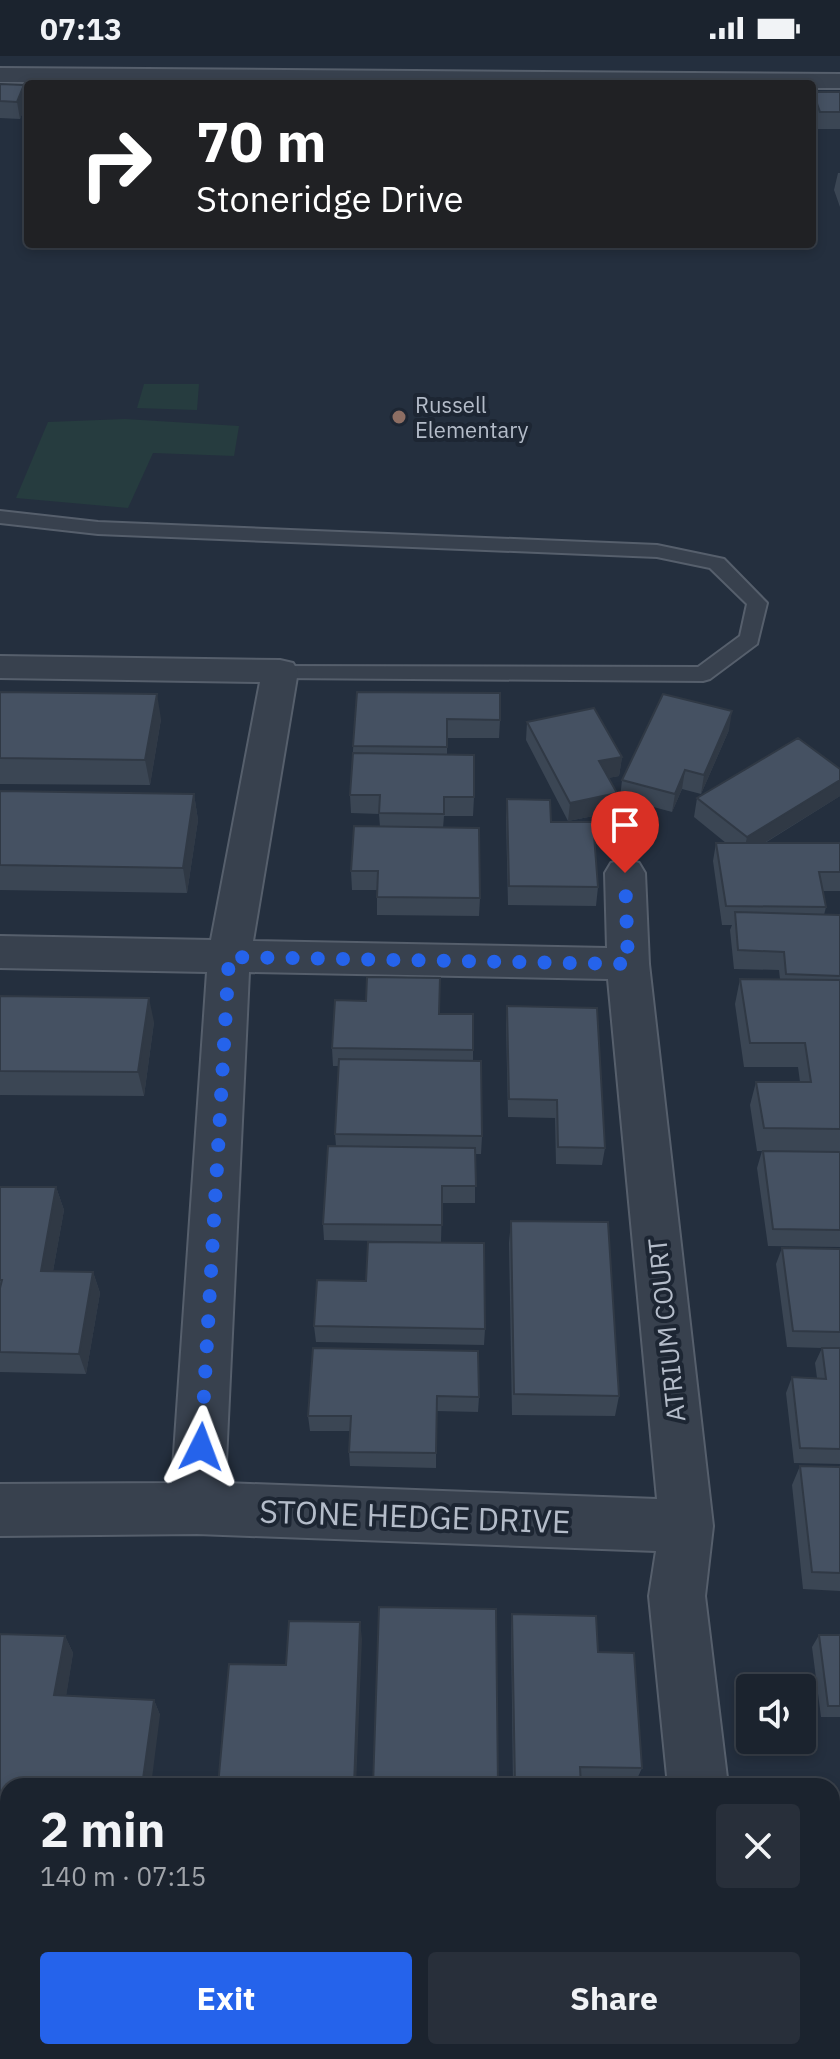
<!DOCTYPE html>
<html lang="en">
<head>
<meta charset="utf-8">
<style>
  body { margin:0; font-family:"IBM Plex Sans",sans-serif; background:#282f3a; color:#f1f3f6; height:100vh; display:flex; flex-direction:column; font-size:30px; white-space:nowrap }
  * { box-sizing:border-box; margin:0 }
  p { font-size:26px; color:#a0a4aa }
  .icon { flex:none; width:44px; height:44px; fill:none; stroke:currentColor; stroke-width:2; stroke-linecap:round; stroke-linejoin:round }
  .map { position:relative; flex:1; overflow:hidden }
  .panel { position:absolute; left:0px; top:1722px; width:840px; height:282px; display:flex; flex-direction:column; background:#1b232e; border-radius:24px 24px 0 0; box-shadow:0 4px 12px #0003,0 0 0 2px #39404a }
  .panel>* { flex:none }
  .hud { position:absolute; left:24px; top:24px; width:792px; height:168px; border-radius:8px; box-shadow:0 4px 12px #0003,0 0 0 2px #39404a; background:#202124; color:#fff; overflow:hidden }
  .buttons { position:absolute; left:736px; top:1618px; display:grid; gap:16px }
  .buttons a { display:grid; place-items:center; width:80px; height:80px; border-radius:8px; background:#1b232e; box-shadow:0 4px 12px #0003,0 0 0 2px #39404a; font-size:40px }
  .pin { position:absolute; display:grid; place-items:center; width:68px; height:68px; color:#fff; margin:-82px -34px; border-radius:50% 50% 50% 0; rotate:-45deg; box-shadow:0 0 8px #0007 }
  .pin .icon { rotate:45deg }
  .me { position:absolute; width:88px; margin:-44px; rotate:3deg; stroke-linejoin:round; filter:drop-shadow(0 0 6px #0008) }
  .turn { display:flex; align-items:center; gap:28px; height:168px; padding:0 40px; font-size:36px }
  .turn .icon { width:104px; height:104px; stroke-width:2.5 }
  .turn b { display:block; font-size:56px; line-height:68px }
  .round { display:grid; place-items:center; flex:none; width:84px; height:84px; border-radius:8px; background:#282f3a }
  .overview { display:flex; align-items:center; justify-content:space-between; height:136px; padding:0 40px }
  h1 { font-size:48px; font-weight:800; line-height:60px }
  .button { display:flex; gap:16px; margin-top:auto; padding:16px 40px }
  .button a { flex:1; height:92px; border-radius:8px; background:#2563eb; color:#fff; font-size:32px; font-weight:800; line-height:92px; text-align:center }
  .button a+a { background:#282f3a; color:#f1f3f6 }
  .status { display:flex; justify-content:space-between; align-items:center; height:56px; padding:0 40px; background:#1b232e; direction:ltr }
  .status svg { height:22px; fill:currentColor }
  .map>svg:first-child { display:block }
  .green { fill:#263c3f }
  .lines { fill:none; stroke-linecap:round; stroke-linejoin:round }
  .service-casing { stroke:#565f6c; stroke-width:4 }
  .minor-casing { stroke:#565f6c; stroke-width:4 }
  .service { fill:#38414e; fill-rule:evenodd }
  .minor { fill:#38414e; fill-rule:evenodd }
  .wall { fill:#3b4654 }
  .shaded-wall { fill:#303945 }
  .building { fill:#455162; stroke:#303945; stroke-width:2 }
  .route { stroke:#2563eb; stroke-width:14; stroke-dasharray:0 25.2 }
  .education-dot { fill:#8d6e63; stroke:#1d2633; stroke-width:3 }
  .labels { text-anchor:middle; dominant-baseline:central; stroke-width:8; stroke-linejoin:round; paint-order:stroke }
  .far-poi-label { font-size:22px; fill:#b4bcc9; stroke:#1d2633; text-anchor:start }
  .street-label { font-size:26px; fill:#b4bcc9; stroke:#1d2633 }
  .near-street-label { font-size:32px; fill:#b4bcc9; stroke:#1d2633 }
</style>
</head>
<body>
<div class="status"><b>07:13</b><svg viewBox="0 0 49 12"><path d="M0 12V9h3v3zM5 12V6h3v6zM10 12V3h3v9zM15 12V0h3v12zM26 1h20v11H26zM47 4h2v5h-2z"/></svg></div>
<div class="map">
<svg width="840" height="2003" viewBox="0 0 840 2003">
  <rect width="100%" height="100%" fill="#242f3e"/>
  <!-- green -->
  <path class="green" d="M144,328H199L197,354L137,352Z
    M125,363L239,370L234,400L153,397L128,452L16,442L48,366Z"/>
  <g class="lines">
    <defs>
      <path id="service" d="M0,455L98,466L657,489L724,503L767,547L757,588L710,623L703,625L280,622L269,615L273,610L698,611L740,580L747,548L710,512L657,501L98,478L0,467Z"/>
      <path id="minor" d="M0,12L840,18V32H812V28L0,26Z
        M0,600L280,604L293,607L298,615L253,885L607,892L605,817L611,807L625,803L639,807L645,817L649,908L713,1470L705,1540L728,1730H668L649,1540L656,1495L197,1478L0,1480V1428L172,1427L207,916L0,912V880L211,884L260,626L0,622ZM249,916L608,923L657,1443L225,1427Z"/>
    </defs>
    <!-- service casing -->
    <use href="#service" class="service-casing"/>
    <!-- minor casing -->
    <use href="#minor" class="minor-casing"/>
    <!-- service -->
    <use href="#service" class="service"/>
    <!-- minor -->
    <use href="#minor" class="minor"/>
  </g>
  <!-- wall -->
  <path class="wall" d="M0,28L24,29L27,45L20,63L0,62Z
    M813,36H840V73H816L812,58Z
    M838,117H840V151L834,134Z
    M0,636L161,663L150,729L0,728Z
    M357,636L500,664L499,682H447V699L474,741L473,760H444L443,772L480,842L479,860L377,859V834H352L351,815L380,771L379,758L351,757L350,739Z
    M527,666L622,701L619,720L608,722L614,756L568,765L526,684Z
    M729,674L701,738L682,733L672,756L620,742L622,724Z
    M0,735L194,738L198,764L187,837L0,834Z
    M840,740L765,787H840V835H823L826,851L824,859H840V1191L768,1190L757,1112L762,1095H757L750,1049L756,1026H800L798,1011H744L735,948L740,923H780L779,914L734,913L730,874L732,869H722L713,805L716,787H726L694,761L697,742Z
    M507,743L551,766L598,831L596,850L508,849L506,762Z
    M0,940L154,966L144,1040L0,1039Z
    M507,950L605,1092L602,1109L556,1108L555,1062L508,1061L506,968Z
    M439,958H473V1004L482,1080L481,1098H475V1147H442L441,1186L324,1184L323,1168L336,1090L335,1078L339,1010H333L332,992Z
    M0,1131H56L64,1154L53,1215L93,1216L100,1237L86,1318L0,1316Z
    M511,1165L619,1340L615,1360L512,1359L509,1187Z
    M782,1192L840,1193V1408L794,1407L786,1337L792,1321L817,1322L815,1307L822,1292L787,1291L776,1208Z
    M314,1270L485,1273L484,1289L316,1286Z
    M313,1292L479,1341L478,1356L436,1355V1412L350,1410L349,1396L350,1375H310L308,1360Z
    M800,1410L840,1411V1535L803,1533L792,1429Z
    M512,1558L598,1596L642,1712L637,1723L580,1722L581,1730H513L511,1571Z
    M0,1578L65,1580L73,1597L66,1639L154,1644L160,1659L8,1730V1982H0Z
    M819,1579H840V1661H821L812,1591Z
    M840,1806V1896L832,1888V1816Z
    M840,1920V1984L832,1976V1931Z
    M454,1996H586L590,2003H458Z
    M677,1996H806L807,2003H678Z"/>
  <!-- shaded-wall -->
  <path class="shaded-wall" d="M24,29L27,45L20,63L17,46Z
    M157,638L161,663L150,729L145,704Z
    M732,655L729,674L701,738L704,719Z
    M622,701L619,720L597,724L599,705Z
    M685,714L682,733L672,756L675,738Z
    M840,724V740L743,800L747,781Z
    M617,737L614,756L568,765L570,747Z
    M194,738L198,764L187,837L183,812Z
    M149,942L154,966L144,1040L138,1016Z
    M56,1131L64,1154L49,1237L41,1215Z
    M93,1216L100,1237L86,1318L79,1298Z
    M360,1566L362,1583L356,1730H354Z
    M65,1580L73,1597L64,1654L54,1639Z
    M154,1644L160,1659L151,1730H142Z"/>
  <!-- building -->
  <path class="building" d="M0,28L24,29L17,46L0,45Z
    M813,36H840V56H820Z
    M0,636L157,638L145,704L0,702Z
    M357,636L500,637V664L447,663V691L353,690Z
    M663,638L732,655L704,719L685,714L675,738L622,724Z
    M594,652L622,701L599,705L617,737L570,747L527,666Z
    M798,682L840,713V724L747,781L697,742Z
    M353,697L474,699V741H444V758L379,757L380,739H350Z
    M0,735L194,738L183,812L0,809Z
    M507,743L550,744L551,766H593L598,831L509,830Z
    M354,770L479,772L480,842L377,841L378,815H351Z
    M716,787H840V816H819L826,851L726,850Z
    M735,856L840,859V920L786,918L784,896L738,894Z
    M367,921L440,922L439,958H473V994L332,992L335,944L366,945Z
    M740,923L840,924V1073L764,1072L756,1026H811L805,987H750Z
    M0,940L149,942L138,1016L0,1015Z
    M507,950L597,952L605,1092L558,1091L557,1044L509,1043Z
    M339,1003L481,1005L482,1080L335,1078Z
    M328,1090L475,1092L476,1130H442V1169L323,1168Z
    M763,1095L840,1096V1174L773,1173Z
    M0,1131H56L41,1215L93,1216L79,1298L0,1296V1232L2,1224H0Z
    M511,1165L608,1166L619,1340L514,1338Z
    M368,1186L484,1187L485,1273L314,1270L317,1224L366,1225Z
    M782,1192L840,1193V1276L793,1275Z
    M313,1292L478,1295L479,1341L437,1340L436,1397L349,1396L351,1360H308Z
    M822,1292H840V1393L800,1392L792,1321L826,1323Z
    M800,1410L840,1411V1517L812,1516Z
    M379,1551L496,1553L498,1730H373Z
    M512,1558L596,1560L598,1596L634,1597L642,1712L580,1711L581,1730H515Z
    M289,1565L360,1566L354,1730H218L229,1608L286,1609Z
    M0,1578L65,1580L54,1639L154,1644L142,1730H8V1975H0Z
    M819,1579H840V1650H828Z
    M840,1808V1875L832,1867V1818Z
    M840,1926V1964L832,1955V1936Z
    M459,1996H586L590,2003H464Z
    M685,1996H806L807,2003H685Z"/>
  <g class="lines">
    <!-- route -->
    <path class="route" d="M201,1391L229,901L628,908L625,817"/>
  </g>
  <!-- markers -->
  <circle class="education-dot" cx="399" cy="361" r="8"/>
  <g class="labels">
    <!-- far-poi labels -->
    <g class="far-poi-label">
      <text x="415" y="348">Russell<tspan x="415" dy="25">Elementary</tspan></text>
    </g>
    <!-- street labels -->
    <g class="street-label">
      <text transform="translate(666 1274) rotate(-96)">ATRIUM COURT</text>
    </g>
    <!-- near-street labels -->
    <g class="near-street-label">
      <text transform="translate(415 1460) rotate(2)">STONE HEDGE DRIVE</text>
    </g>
  </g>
</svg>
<div class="buttons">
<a><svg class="icon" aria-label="sound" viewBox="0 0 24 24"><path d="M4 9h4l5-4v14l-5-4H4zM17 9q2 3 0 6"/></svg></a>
</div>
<div class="pin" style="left:625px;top:817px;background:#d93025"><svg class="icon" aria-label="arrive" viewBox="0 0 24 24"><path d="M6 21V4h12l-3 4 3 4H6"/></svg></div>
<svg class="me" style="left:201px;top:1391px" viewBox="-20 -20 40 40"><path d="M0-17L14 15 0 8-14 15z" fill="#2563eb" stroke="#fff" stroke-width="4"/></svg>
<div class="hud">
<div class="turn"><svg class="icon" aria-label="right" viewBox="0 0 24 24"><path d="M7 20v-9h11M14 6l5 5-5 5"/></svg><div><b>70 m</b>Stoneridge Drive</div></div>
</div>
<section class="panel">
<div class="overview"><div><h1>2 min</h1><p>140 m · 07:15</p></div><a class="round"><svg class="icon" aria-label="close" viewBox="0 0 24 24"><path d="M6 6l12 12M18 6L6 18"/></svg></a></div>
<div class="button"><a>Exit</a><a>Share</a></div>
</section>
</div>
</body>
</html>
